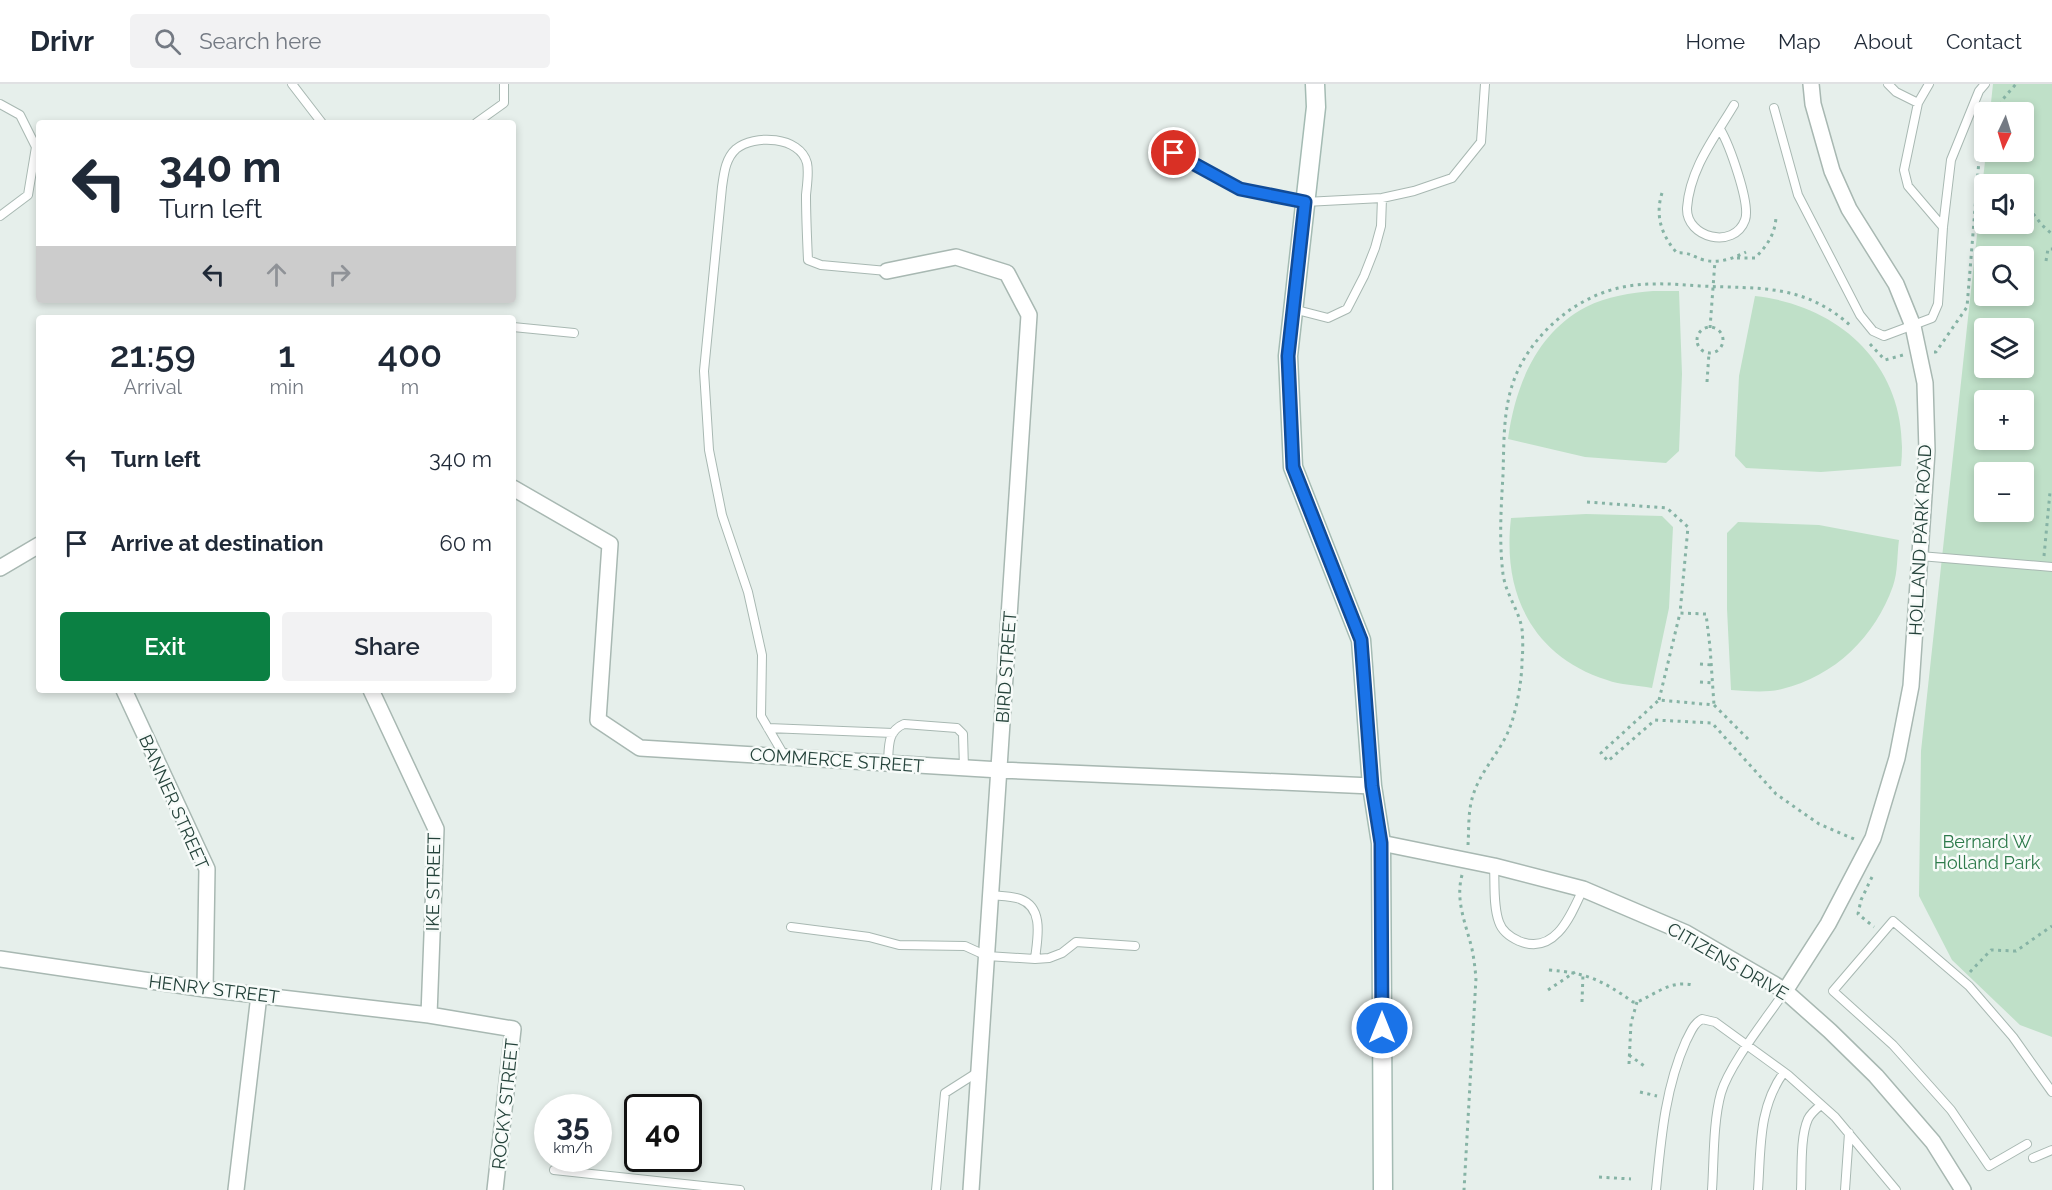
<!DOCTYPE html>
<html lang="en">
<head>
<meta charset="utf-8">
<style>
  body { margin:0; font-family:Raleway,sans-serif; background:#f2f2f3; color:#1f2937; height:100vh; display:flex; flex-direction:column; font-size:22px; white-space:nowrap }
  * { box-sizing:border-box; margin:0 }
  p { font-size:20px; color:#747a83 }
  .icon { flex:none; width:33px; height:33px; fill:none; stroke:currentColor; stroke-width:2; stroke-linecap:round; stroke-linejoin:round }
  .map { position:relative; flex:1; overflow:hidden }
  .drawer { position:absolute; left:36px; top:231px; width:480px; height:378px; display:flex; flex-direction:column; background:#fff; border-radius:6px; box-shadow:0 3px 9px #0003 }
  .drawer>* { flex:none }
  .banner { position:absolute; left:36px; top:36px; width:480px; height:183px; border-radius:6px; box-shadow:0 3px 9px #0003; background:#fff; color:#1f2937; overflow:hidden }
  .needle { width:39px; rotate:184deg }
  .tools { position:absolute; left:1974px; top:18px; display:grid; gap:12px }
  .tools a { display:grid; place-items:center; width:60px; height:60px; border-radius:6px; background:#fff; box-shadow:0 3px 9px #0003; font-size:30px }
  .speed { position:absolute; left:534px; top:1010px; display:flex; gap:12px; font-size:30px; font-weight:700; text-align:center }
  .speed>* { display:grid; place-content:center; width:78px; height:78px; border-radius:50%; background:#fff; box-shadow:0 3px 9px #0003; line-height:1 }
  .speed small { font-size:15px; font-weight:400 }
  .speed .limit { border:3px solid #111; border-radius:9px; background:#fff; color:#111 }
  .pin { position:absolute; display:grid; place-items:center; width:51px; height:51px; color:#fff; margin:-26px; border:3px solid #fff; border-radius:50%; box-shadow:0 2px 6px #0007 }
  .me { position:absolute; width:66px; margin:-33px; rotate:0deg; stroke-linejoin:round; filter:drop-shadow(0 0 4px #0008) }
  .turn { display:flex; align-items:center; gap:21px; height:126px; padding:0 24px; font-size:27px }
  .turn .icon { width:78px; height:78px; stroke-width:2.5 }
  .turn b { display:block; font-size:42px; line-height:51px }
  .lanes { display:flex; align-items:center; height:57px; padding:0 24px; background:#0003; justify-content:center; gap:30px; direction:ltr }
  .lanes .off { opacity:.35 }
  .eta { display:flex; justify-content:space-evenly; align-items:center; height:102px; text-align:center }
  .eta b { font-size:36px; font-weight:600; line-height:42px }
  .cta { display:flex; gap:12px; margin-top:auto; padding:12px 24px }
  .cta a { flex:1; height:69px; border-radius:6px; background:#0b8043; color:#fff; font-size:24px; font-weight:600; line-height:69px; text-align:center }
  .cta a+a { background:#f2f2f3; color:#1f2937 }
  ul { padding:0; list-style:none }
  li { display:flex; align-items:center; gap:18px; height:84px; padding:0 24px }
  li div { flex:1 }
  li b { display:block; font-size:22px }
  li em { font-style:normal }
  header { display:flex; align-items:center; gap:36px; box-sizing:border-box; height:84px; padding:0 30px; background:#fff; border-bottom:2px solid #e0e1e3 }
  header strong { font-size:28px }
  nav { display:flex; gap:33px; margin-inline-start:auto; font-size:21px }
  .search { width:420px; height:54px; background:#f2f2f3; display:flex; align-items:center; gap:15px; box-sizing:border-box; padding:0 21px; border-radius:6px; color:#747a83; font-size:22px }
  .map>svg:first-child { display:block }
  .green { fill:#bfe0c8; fill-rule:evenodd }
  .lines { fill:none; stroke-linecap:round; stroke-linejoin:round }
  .lane-casing { stroke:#a8b8b2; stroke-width:10 }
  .street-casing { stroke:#a8b8b2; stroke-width:18 }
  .secondary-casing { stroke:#a4bbb3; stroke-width:21 }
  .path { stroke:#86b3a5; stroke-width:3; stroke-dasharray:3 4.5; stroke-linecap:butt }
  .lane { stroke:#fff; stroke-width:8 }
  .street { stroke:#fff; stroke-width:15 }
  .secondary { stroke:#fff; stroke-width:18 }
  .route-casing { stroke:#114b97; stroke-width:15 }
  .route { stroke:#1a73e8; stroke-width:10 }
  .labels { text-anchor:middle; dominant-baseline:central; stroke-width:5; stroke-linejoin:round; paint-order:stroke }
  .street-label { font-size:18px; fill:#24423a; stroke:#f7fbf9 }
  .park-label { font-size:18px; fill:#2d7a4b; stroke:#f7fbf9 }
</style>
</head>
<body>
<header>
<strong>Drivr</strong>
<div class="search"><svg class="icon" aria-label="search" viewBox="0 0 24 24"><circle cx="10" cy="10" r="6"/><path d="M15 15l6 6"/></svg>Search here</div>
<nav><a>Home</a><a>Map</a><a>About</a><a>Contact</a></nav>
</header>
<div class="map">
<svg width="2052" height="1106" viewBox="0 0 2052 1106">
  <rect width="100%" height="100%" fill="#e6efeb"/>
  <!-- green -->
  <path class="green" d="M1993,0H2052V953L2020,941L1952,876L1919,812L1921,667L1986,68H2024V28H1990ZM1984,100H2024V140H1984ZM1984,172H2024V212H1984ZM1984,244H2024V284H1984ZM1984,316H2024V356H1984ZM1984,388H2024V428H1984Z
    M1653,207H1679L1682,290L1679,367L1666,379L1585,373L1508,355C1515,303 1536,249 1586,223C1607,212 1631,209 1653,207Z
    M1755,212C1845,222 1911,288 1901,382L1821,388L1746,384L1735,372L1739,292Z
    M1586,430L1662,432L1673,443L1669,524L1652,604C1637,601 1620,601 1607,596C1532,572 1502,509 1511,434Z
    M1738,438L1819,441L1899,456C1897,470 1898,488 1893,502C1875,553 1835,592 1782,605C1766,609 1748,607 1731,606L1727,525V449Z"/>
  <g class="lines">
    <defs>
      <path id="lane" d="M292,0L322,39
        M1888,0L1896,8L1918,19
        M1929,0L1918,19L1904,86L1908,102L1943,143
        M0,20L20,31L36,63L28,111L0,132
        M1774,24L1798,111L1860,231L1873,247L1884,252L1932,234L1938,220L1943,143L1951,76L1979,7L1985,0
        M476,39L504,19V0
        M1720,45C1729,60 1751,120 1745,136C1734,166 1686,154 1687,124C1690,84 1715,53 1734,21
        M1174,69L1240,105L1305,118L1382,114L1414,107L1452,94L1481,58L1485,0
        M1293,225L1328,234L1347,225L1364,192L1375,164L1381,142L1382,114
        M513,243L574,249
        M1920,472L2052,483
        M768,644L893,649
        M785,673L761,632L762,571L748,508L722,431L709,366L704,287L722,103C724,90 725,75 736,65C754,50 800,52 807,79C809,88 807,101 806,111C806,133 807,154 808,176L821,181L887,187
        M888,679C889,663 887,647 904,640L957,644L963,650L964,684
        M1494,782C1495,799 1493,822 1499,838C1502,847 1510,853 1519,857C1555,872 1571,831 1583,805
        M991,811C1000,812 1012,812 1020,815C1045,824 1037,856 1035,875
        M791,843L869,853L899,861L965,862L987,872L1035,875L1049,874L1062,869L1076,858L1135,862
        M2027,1060L1989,1082L1951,1026L1893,961L1833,907L1893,837L1969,902L2013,953L2052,1008
        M2033,1074L2052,1066
        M554,1086L740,1106
        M936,1106L945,1009L978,988
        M1656,1106C1661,1055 1665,1004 1686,957C1691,948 1693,940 1702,935L1715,938L1788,991L1835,1033L1896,1106
        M1712,1106C1714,1076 1713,1038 1721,1009C1730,979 1767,934 1785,907
        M1758,1106C1761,1064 1758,1024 1784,988
        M1801,1106C1802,1086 1800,1053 1808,1035C1811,1029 1816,1025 1821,1021
        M1845,1106L1849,1049"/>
      <path id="street" d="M887,187L956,173L1007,189L1029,231L971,1106
        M513,404L610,460L598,636L640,664L1000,686L1372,702
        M0,484L39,461
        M124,606L207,785L205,905
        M371,606L436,745L429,931
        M1381,759L1494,782L1583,805L1686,849L1772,899L1785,907L1830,947L1876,992L1933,1058L1963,1106
        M0,875L205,905L429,931L513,945L495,1106
        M1785,907L1828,840L1873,754L1897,674L1911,602L1927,367L1925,299L1913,242L1896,200L1849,125L1832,87L1813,20L1811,0
        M236,1106L259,911"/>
      <path id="secondary" d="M1315,0L1316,23L1288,272L1293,383L1361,556L1372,702L1381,759L1383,1106"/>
    </defs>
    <!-- lane casing -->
    <use href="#lane" class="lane-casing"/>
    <!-- street casing -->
    <use href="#street" class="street-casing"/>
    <!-- secondary casing -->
    <use href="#secondary" class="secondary-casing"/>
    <!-- path -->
    <path class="path" d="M1997,28L2003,15L2016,0
      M1662,109C1655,131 1661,151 1677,169C1690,168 1693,173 1704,176C1719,180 1734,174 1746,168
      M2024,118L2042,141L2052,150
      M1737,174H1755C1767,162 1776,149 1776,131
      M2046,177L2048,165H2052
      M1697 256a13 13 0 1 1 26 0a13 13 0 1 1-26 0Z
      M1710,244L1715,177
      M1870,260L1885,276L1903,271
      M1934,268H1936L1967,223L1979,76L1984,55
      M1707,298L1709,269
      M1587,418L1667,424L1688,443L1680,529
      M2044,472L2050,408L2052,406
      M1700,580L1712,581
      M1700,598L1713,599
      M1659,616L1680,529L1706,530L1710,563L1714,621
      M1748,655L1714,621L1659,616L1601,669L1608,677L1655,636L1712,639L1776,710L1819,740L1854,755
      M1468,761C1469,746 1468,729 1472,715C1478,690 1498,671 1508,648C1516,630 1522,597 1522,577C1523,567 1523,555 1522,545C1519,526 1506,511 1503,490C1499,457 1501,424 1503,391C1504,362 1503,333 1511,305C1525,256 1572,213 1623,203C1648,198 1674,200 1700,202C1760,205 1804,199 1852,243
      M1462,791C1455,817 1466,840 1472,865C1474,875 1475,884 1476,894L1464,1106
      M1872,793L1861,816L1858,830L1874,843
      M1549,886C1587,889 1602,896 1633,918H1637C1656,910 1670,896 1693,901
      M1970,888L1991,866L2016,867L2052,842
      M1548,906L1575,888
      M1582,918L1583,890
      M1629,971L1647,984
      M1629,980L1631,939L1637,918
      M1640,1008L1657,1012
      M1599,1093L1631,1095"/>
    <!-- lane -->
    <use href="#lane" class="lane"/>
    <!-- street -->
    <use href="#street" class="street"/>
    <!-- secondary -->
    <use href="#secondary" class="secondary"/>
  </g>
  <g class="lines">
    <defs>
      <path id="route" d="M1174,69L1240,105L1305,118L1288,272L1293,383L1361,556L1372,702L1381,759L1382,944"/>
    </defs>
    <!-- route casing -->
    <use href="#route" class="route-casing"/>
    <!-- route -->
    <use href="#route" class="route"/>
  </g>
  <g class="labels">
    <!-- street labels -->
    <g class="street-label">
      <text transform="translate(1920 456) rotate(-87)">HOLLAND PARK ROAD</text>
      <text transform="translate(1006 583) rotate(-86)">BIRD STREET</text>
      <text transform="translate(837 676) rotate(4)">COMMERCE STREET</text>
      <text transform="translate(174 718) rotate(66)">BANNER STREET</text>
      <text transform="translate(433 798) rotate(-89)">IKE STREET</text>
      <text transform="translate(1728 877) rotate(30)">CITIZENS DRIVE</text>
      <text transform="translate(214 905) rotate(7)">HENRY STREET</text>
      <text transform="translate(505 1020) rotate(-84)">ROCKY STREET</text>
    </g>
    <!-- park labels -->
    <g class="park-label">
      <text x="1987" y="757">Bernard W<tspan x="1987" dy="21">Holland Park</tspan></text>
    </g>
  </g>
</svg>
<div class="tools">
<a><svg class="needle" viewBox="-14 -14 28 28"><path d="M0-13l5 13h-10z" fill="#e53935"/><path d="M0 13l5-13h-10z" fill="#747a83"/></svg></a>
<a><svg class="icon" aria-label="sound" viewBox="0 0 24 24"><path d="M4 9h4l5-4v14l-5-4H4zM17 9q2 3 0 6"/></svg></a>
<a><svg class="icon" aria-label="search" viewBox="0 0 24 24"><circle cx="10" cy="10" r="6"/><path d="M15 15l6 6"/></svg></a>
<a><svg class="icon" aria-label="layers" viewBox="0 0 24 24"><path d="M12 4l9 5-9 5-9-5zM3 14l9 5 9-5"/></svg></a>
<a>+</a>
<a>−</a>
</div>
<div class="speed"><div>35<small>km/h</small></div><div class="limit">40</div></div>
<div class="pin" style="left:1174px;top:69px;background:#d93025"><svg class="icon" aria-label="arrive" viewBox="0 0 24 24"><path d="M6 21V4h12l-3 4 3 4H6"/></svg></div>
<svg class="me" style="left:1382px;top:944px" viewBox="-20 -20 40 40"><circle r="17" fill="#1a73e8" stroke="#fff" stroke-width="3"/><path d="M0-11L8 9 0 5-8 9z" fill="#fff"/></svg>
<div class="banner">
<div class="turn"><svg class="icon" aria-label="left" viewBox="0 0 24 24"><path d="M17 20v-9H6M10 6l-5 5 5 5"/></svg><div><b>340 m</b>Turn left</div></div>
<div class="lanes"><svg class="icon" aria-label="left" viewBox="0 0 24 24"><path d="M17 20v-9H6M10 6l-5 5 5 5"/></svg><svg class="icon off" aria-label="ahead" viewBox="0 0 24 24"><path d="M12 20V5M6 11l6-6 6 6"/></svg><svg class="icon off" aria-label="right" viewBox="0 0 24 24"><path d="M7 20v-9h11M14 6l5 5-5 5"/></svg></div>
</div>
<section class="drawer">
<div class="eta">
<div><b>21:59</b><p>Arrival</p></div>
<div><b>1</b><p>min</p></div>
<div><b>400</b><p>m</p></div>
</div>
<ul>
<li><svg class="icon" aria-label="left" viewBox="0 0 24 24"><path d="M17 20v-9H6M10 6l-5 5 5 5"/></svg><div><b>Turn left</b></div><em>340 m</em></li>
<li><svg class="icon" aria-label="arrive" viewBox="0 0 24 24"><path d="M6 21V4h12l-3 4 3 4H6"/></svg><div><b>Arrive at destination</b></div><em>60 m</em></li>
</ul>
<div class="cta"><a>Exit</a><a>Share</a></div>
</section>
</div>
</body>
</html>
